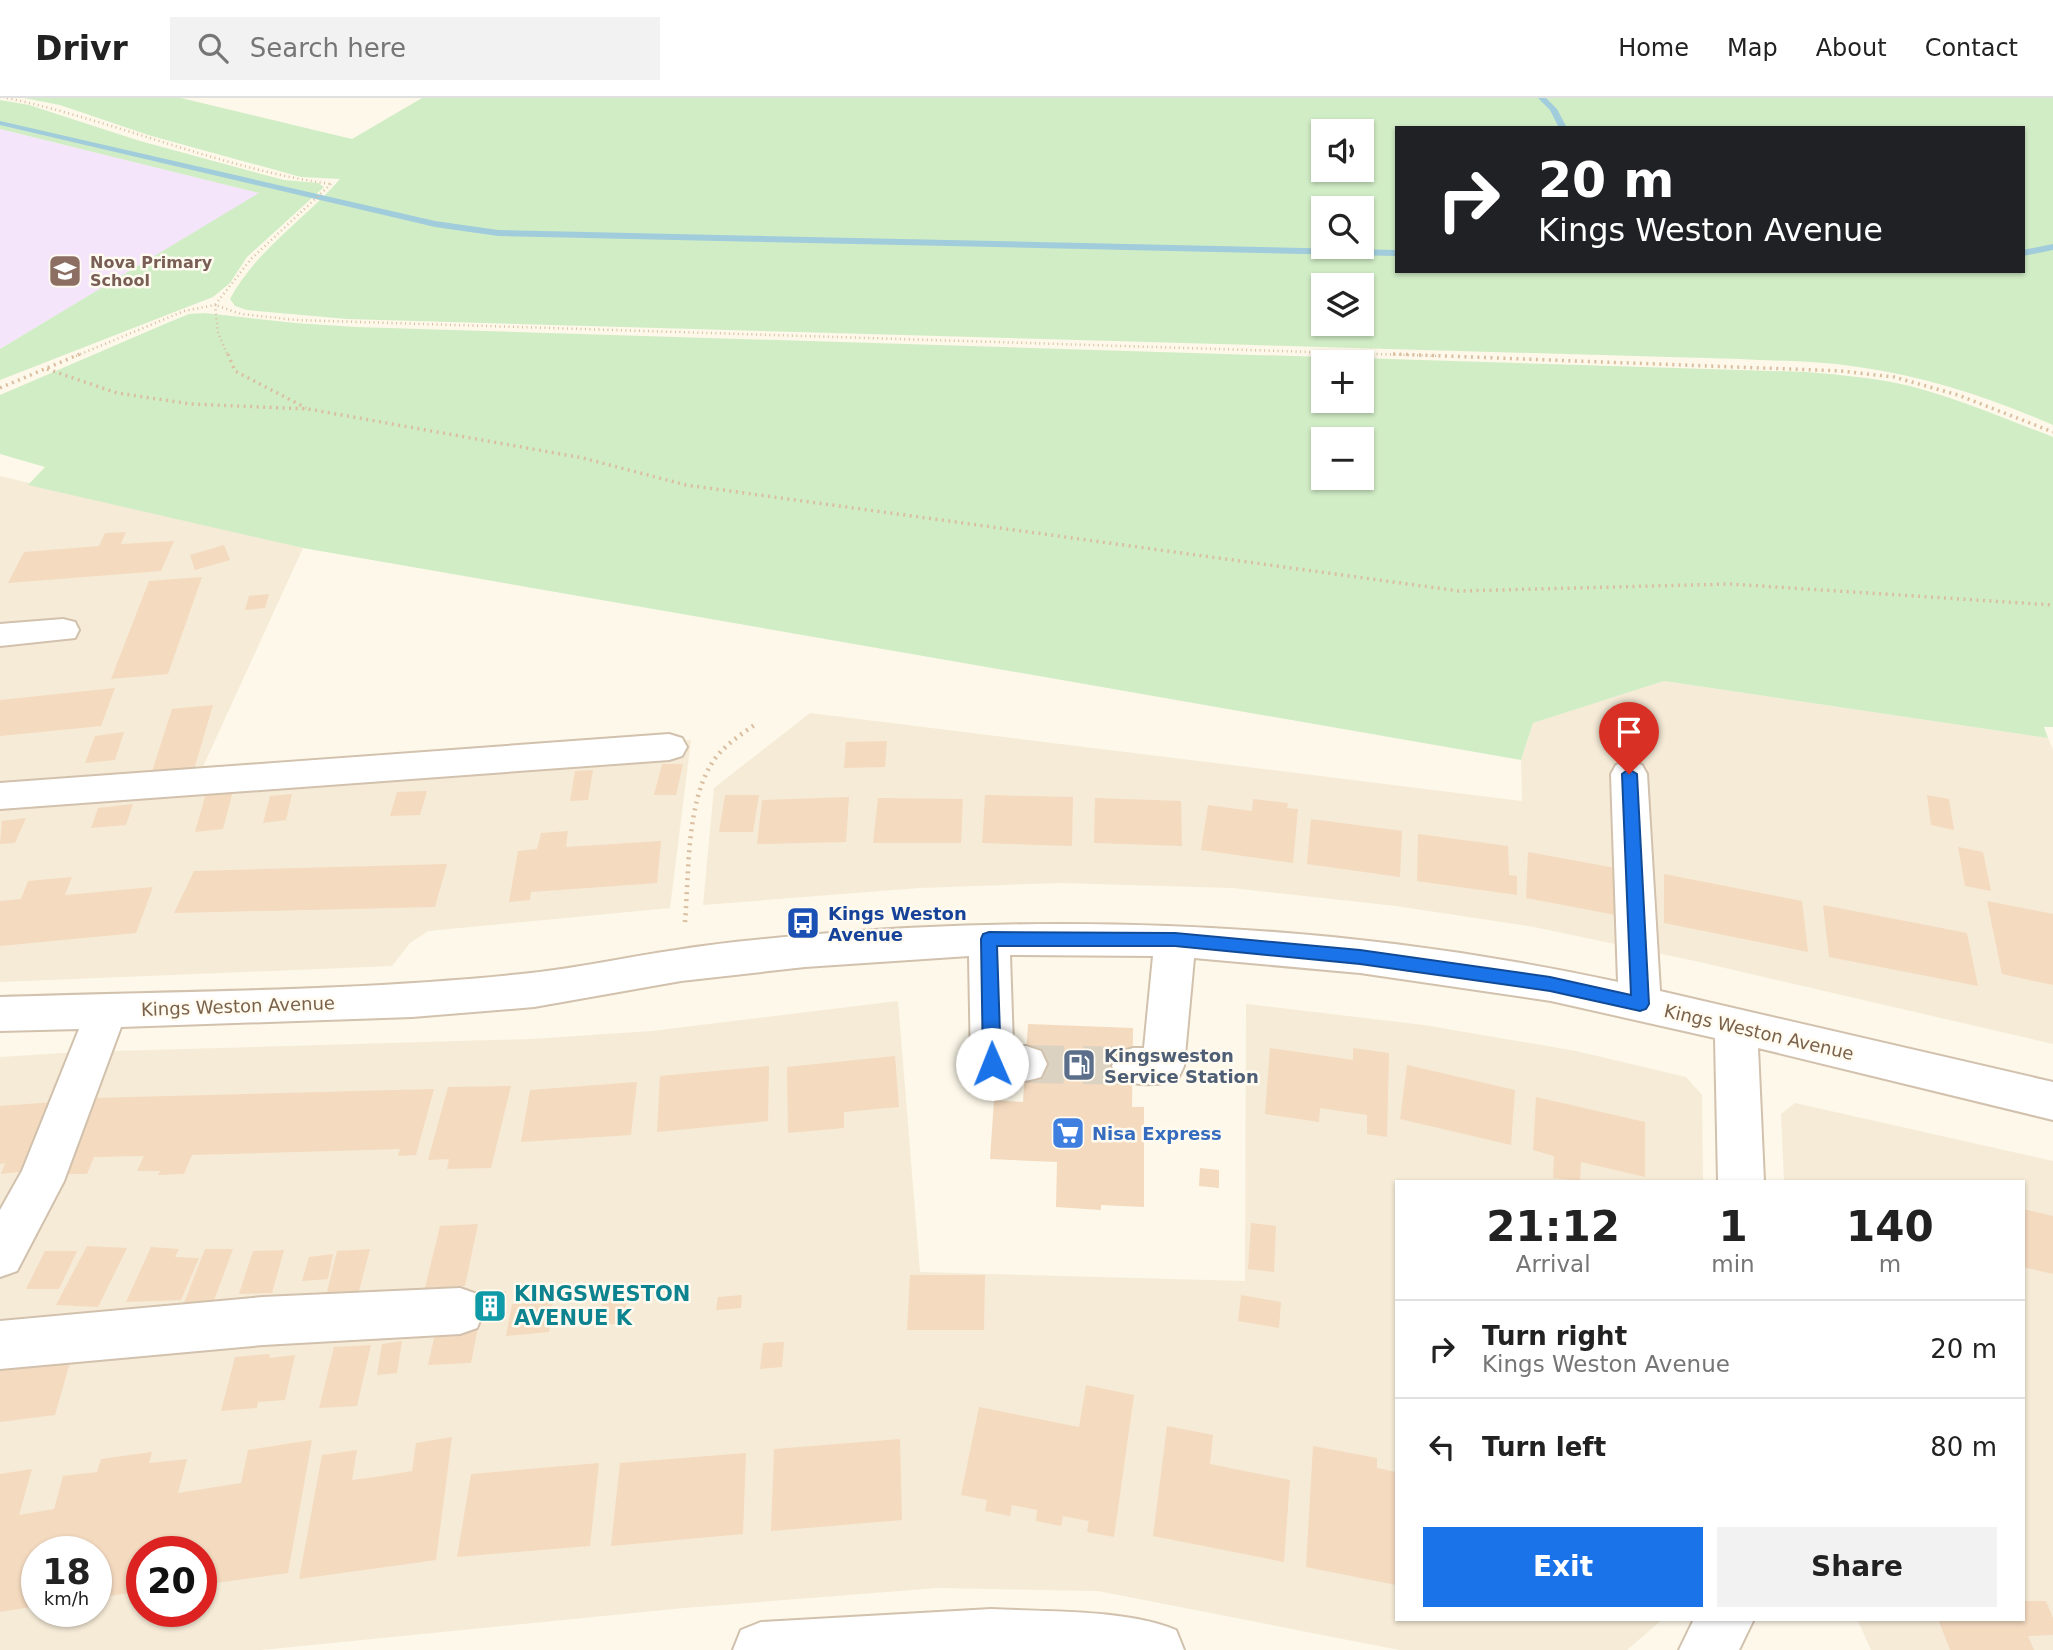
<!DOCTYPE html>
<html lang="en">
<head>
<meta charset="utf-8">
<style>
  body { margin:0; font-family:"DejaVu Sans",sans-serif; background:#f2f2f2; color:#222; height:100vh; display:flex; flex-direction:column; font-size:26px; white-space:nowrap }
  * { box-sizing:border-box; margin:0 }
  p { font-size:23px; color:#767676 }
  .icon { flex:none; width:38px; height:38px; fill:none; stroke:currentColor; stroke-width:2; stroke-linecap:round; stroke-linejoin:round }
  .map { position:relative; flex:1; overflow:hidden }
  .panel { position:absolute; left:1395px; top:1082px; width:630px; height:441px; display:flex; flex-direction:column; background:#fff; border-radius:0px; box-shadow:0 2px 5px #0004 }
  .panel>* { flex:none }
  .banner { position:absolute; left:1395px; top:28px; width:630px; height:147px; border-radius:0px; box-shadow:0 2px 5px #0004; background:#202124; color:#fff; overflow:hidden }
  .fabs { position:absolute; left:1311px; top:21px; display:grid; gap:14px }
  .fabs a { display:grid; place-items:center; width:63px; height:63px; border-radius:0px; background:#fff; box-shadow:0 2px 5px #0004; font-size:35px }
  .speed { position:absolute; left:21px; top:1438px; display:flex; gap:14px; font-size:35px; font-weight:700; text-align:center }
  .speed>* { display:grid; place-content:center; width:91px; height:91px; border-radius:50%; background:#fff; box-shadow:0 2px 5px #0004; line-height:1 }
  .speed small { font-size:18px; font-weight:400 }
  .speed .limit { border:10px solid #d22; background:#fff; color:#111 }
  .pin { position:absolute; display:grid; place-items:center; width:60px; height:60px; color:#fff; margin:-72px -30px; border-radius:50% 50% 50% 0; rotate:-45deg; box-shadow:0 0 7px #0007 }
  .pin .icon { rotate:45deg }
  .me { position:absolute; width:77px; margin:-38px; rotate:359deg; stroke-linejoin:round; filter:drop-shadow(0 0 5px #0008) }
  .turn { display:flex; align-items:center; gap:24px; height:147px; padding:0 28px; font-size:32px }
  .turn .icon { width:91px; height:91px; stroke-width:2.5 }
  .turn b { display:block; font-size:49px; line-height:60px }
  .eta { display:flex; justify-content:space-evenly; align-items:center; height:119px; text-align:center }
  .eta b { font-size:42px; font-weight:600; line-height:49px }
  .cta { display:flex; gap:14px; margin-top:auto; padding:14px 28px }
  .cta a { flex:1; height:80px; border-radius:0px; background:#1a73e8; color:#fff; font-size:28px; font-weight:600; line-height:80px; text-align:center }
  .cta a+a { background:#f2f2f2; color:#222 }
  ul { padding:0; list-style:none }
  li { display:flex; align-items:center; gap:21px; height:98px; padding:0 28px; border-top:2px solid #e0e0e0 }
  li div { flex:1 }
  li b { display:block; font-size:26px }
  li em { font-style:normal }
  header { display:flex; align-items:center; gap:42px; box-sizing:border-box; height:98px; padding:0 35px; background:#fff; border-bottom:2px solid #e0e0e0 }
  header strong { font-size:33px }
  nav { display:flex; gap:38px; margin-inline-start:auto; font-size:24px }
  .search { width:490px; height:63px; background:#f2f2f2; display:flex; align-items:center; gap:18px; box-sizing:border-box; padding:0 24px; border-radius:0px; color:#767676; font-size:26px }
  .map>svg:first-child { display:block }
  .residential { fill:#f6ebd7; fill-rule:evenodd }
  .education { fill:#f5e5fa }
  .green { fill:#d1edc6; fill-rule:evenodd }
  .lines { fill:none; stroke-linecap:round; stroke-linejoin:round }
  .stream { fill:#a1ccdb; fill-rule:evenodd }
  .building { fill:#f4dabf }
  .minor-tunnel { stroke:#dcd2c1; stroke-width:38; stroke-dasharray:38 19; stroke-linecap:butt }
  .minor-casing { stroke:#d1c1ad; stroke-width:4 }
  .path-far2 { stroke:#dabea1; stroke-width:2.5; stroke-dasharray:1 3.5; stroke-linecap:butt }
  .path-far1 { stroke:#dabea1; stroke-width:3.5; stroke-dasharray:2 4.5; stroke-linecap:butt }
  .path { stroke:#dabea1; stroke-width:4.5; stroke-dasharray:2 5; stroke-linecap:butt }
  .minor { fill:#fff; fill-rule:evenodd }
  .route { fill:#1a73e8; stroke:#114b97; stroke-width:2 }
  .labels { text-anchor:middle; dominant-baseline:central; stroke-width:5; stroke-linejoin:round; paint-order:stroke }
  .far-education-label { font-size:16px; font-weight:bold; fill:#785e54; stroke:#fffbf0; text-anchor:start }
  .transit-label { font-size:18px; font-weight:bold; fill:#164399; stroke:#fffbf0; text-anchor:start }
  .street-label { font-size:18px; fill:#7a614a; stroke:#fffbf0 }
  .service-label { font-size:18px; font-weight:bold; fill:#4e5e75; stroke:#fffbf0; text-anchor:start }
  .shop-label { font-size:18px; font-weight:bold; fill:#366cbe; stroke:#fffbf0; text-anchor:start }
  .near-culture-label { font-size:21px; font-weight:bold; fill:#0d838f; stroke:#fffbf0; text-anchor:start }
</style>
</head>
<body>
<header>
<strong>Drivr</strong>
<div class="search"><svg class="icon" aria-label="search" viewBox="0 0 24 24"><circle cx="10" cy="10" r="6"/><path d="M15 15l6 6"/></svg>Search here</div>
<nav><a>Home</a><a>Map</a><a>About</a><a>Contact</a></nav>
</header>
<div class="map">
<svg width="2053" height="1552" viewBox="0 0 2053 1552">
  <rect width="100%" height="100%" fill="#fdf8e9"/>
  <!-- residential -->
  <path class="residential" d="M0,378L303,450L201,673L691,642L670,810L428,833L410,845L392,868L0,884Z
    M1664,583L2048,640L2053,652V946L1695,863L1534,829L1396,808L1232,790L1060,785L919,790L703,807L714,690L810,615L1522,703L1521,662L1533,625Z
    M898,903L920,1174L1245,1183L1246,906L1424,927L1576,953L1686,979L1702,997L1703,1083H1396V1521H1663L1627,1552H1399L1098,1493L937,1490L684,1510L262,1552H0V959L79,954L531,941L652,933ZM37,1454H96V1514H37ZM142,1454H201V1514H142Z
    M1795,1005L2053,1063V1552H1871L1857,1521H2023V1083H1784L1781,1016Z"/>
  <!-- education -->
  <path class="education" d="M0,31L260,95L0,251Z"/>
  <!-- green -->
  <path class="green" d="M24,0H181L352,41L422,0H2053V327C1991,300 1925,278 1858,269C1819,263 1779,263 1739,261L347,221L247,212L235,208L230,201C256,152 304,122 340,81L301,79L148,37L60,7ZM1396,30H2023V173H1396ZM1323,33H1362V72H1323ZM1323,110H1362V149H1323ZM1323,187H1362V226H1323Z
    M0,2L29,7L140,43L284,82L318,85L324,89L247,159L230,185L213,199L0,282V251L259,95L0,31Z
    M205,215L295,225L356,229L1808,274C1842,277 1876,280 1910,288C1959,301 2006,321 2053,339V629H2044L2048,640L1664,583L1533,625L1521,662L303,450L28,387L45,369L0,356V297L167,225L189,216ZM1323,264H1362V303H1323ZM1323,341H1362V380H1323Z"/>
  <g class="lines">
    <!-- stream -->
    <path class="stream" d="M1538,0H1546L1557,11L1567,30H1559L1550,12Z
      M0,23L435,123L498,132L1396,152V158L498,138L435,129L0,27Z
      M2053,146V152L2023,158V152Z"/>
  </g>
  <!-- building -->
  <path class="building" d="M126,434L121,446L174,443L161,473L8,485L24,454L99,448L105,435Z
    M224,447L230,462L195,472L190,457Z
    M202,479L168,576L111,581L149,483Z
    M269,496L265,510L245,512L249,498Z
    M115,590L101,628L0,638V602Z
    M213,607L193,675L150,680L172,611Z
    M124,634L115,662L85,665L95,638Z
    M887,643L885,669L844,670L846,644Z
    M662,666H683L676,697H654Z
    M593,672L588,702L570,703L575,673Z
    M234,689L223,731L195,734L207,692Z
    M427,693L420,717L390,718L397,694Z
    M292,696L286,722L263,725L270,698Z
    M725,697H759L753,734H719Z
    M985,697L1073,699L1072,748L982,745Z
    M1927,697L1949,701L1954,732L1931,727Z
    M849,699L846,744L757,746L762,702Z
    M878,700L963,701L961,745H873Z
    M1095,700L1181,703L1182,748L1094,745Z
    M1253,701L1288,705L1287,710L1298,711L1293,765L1201,752L1208,707L1252,713Z
    M133,706L126,727L91,730L98,710Z
    M26,720L15,745L0,746L2,723Z
    M1311,721L1402,733L1400,779L1307,766Z
    M568,733L566,749L661,743L657,785L531,794L530,802L509,804L518,753L537,751L541,735Z
    M1418,736L1508,748L1509,777L1517,778V797L1417,783Z
    M1958,749L1983,754L1991,793L1965,788Z
    M1528,754L1621,771V818L1526,800Z
    M447,766L435,809L174,815L194,773Z
    M1664,776L1802,803L1808,854L1664,825Z
    M72,779L65,797L153,789L136,835L0,848V803L21,801L28,783Z
    M1987,803L2053,816V887L2002,876Z
    M1823,807L1967,835L1978,888L1829,859Z
    M1028,926L1133,930L1132,1009H1144V1109L1101,1107V1112L1056,1109L1057,1064L990,1061L994,1002L1023,1004Z
    M1270,950L1353,962V950L1389,955L1387,1039L1367,1036V1017L1320,1010L1319,1024L1265,1016Z
    M895,958L899,1009L844,1014V1030L788,1035L787,969Z
    M1407,967L1515,992L1511,1047L1400,1021Z
    M769,968L768,1023L657,1034L660,978Z
    M637,984L631,1037L521,1044L530,992Z
    M511,988L491,1070L447,1071L449,1061L428,1062L448,989Z
    M434,991L416,1057L398,1058L400,1051L192,1057L184,1076L158,1077L160,1073H137L144,1058L94,1059L87,1076H58L93,1000Z
    M1536,999L1645,1024V1079L1581,1064L1580,1083L1553,1080L1554,1058L1533,1052Z
    M54,1004L27,1073L1,1076L5,1065L0,1066V1008Z
    M1200,1070L1219,1072V1090L1199,1088Z
    M2023,1111L2053,1118V1176L2023,1169Z
    M1251,1125L1276,1128L1274,1174L1248,1171Z
    M478,1126L465,1188L425,1190L440,1128Z
    M87,1148L127,1150L98,1209L56,1207Z
    M151,1149L179,1151L175,1159L199,1160L181,1202L126,1204Z
    M205,1151H233L213,1205H184Z
    M370,1151L358,1197L326,1198L337,1153Z
    M284,1152L272,1195L239,1196L253,1153Z
    M45,1153H77L59,1191H26Z
    M333,1156L328,1181L302,1183L309,1159Z
    M910,1177H985L984,1232H907Z
    M482,1193H506L499,1223L474,1224Z
    M627,1193L625,1225L600,1227L603,1195Z
    M742,1197L741,1210L716,1212L718,1199Z
    M1241,1197L1281,1204L1279,1230L1238,1223Z
    M553,1203L549,1234L506,1238L512,1206Z
    M478,1229L471,1265L428,1267L436,1231Z
    M402,1243L397,1275L377,1277L382,1246Z
    M784,1244L782,1269L760,1271L763,1245Z
    M371,1247L357,1308L319,1310L334,1249Z
    M270,1256L269,1260L295,1257L285,1302L258,1304L257,1310L221,1313L235,1259Z
    M71,1261L55,1317L0,1324V1270Z
    M1086,1287L1134,1297L1114,1439L1087,1434L1089,1423L1063,1418L1061,1428L1036,1423L1037,1412L1012,1407L1010,1418L985,1413L987,1402L961,1397L979,1309L1079,1329Z
    M1167,1328L1213,1337L1210,1366L1290,1382L1284,1464L1153,1438Z
    M452,1339L436,1462L299,1481L322,1357L357,1352L352,1382L382,1378L412,1373L416,1345Z
    M900,1341L902,1422L771,1433L774,1351Z
    M312,1342L288,1475L201,1487V1454H142V1493L96,1500V1454H37V1508L0,1514V1376L32,1371L19,1417L54,1411L63,1378L97,1374L101,1361L152,1354L149,1365L187,1361L178,1395L241,1385L248,1352Z
    M1313,1348L1377,1360V1370L1396,1374V1487L1306,1469Z
    M746,1355L743,1436L611,1448L620,1365Z
    M599,1365L590,1448L457,1459L471,1376Z
    M2023,1503H2046L2053,1520V1537L2028,1538L2034,1552H1950L1938,1521H2023Z"/>
  <g class="lines">
    <!-- minor-tunnel -->
    <path class="minor-tunnel" d="M1026,966L1133,968"/>
    <defs>
      <path id="minor" d="M63,521L75,524L79,532L75,540L0,548V526Z
        M669,636L682,640L687,649L682,658L669,662L0,711V685Z
        M1629,663L1642,667L1647,676L1660,893L2053,984V1022L1758,950L1764,1083H1718L1715,940L1551,903L1360,875L1194,860L1184,968L1178,981C1158,988 1138,988 1118,981L1112,968L1118,955L1133,950H1144L1153,858L1010,857L1013,948H1026L1041,953L1047,966L1041,979C1020,986 998,986 977,979L971,966L969,858L805,869L681,883L534,909L412,919L121,929L64,1083L17,1173L0,1179V1112L22,1073L79,931L0,933V899C176,893 355,894 531,875C579,870 627,859 676,852C718,845 763,841 806,837C1077,814 1352,826 1618,884L1611,676L1616,667Z
        M460,1190L477,1196L484,1213L477,1230L460,1236L263,1247L0,1271V1223L263,1199Z
        M991,1511C1047,1514 1125,1511 1176,1532L1184,1552H733L741,1532L761,1524Z
        M1694,1521H1754L1739,1552H1679Z"/>
    </defs>
    <!-- minor casing -->
    <use href="#minor" class="minor-casing"/>
    <!-- path-far2 -->
    <path class="path-far2" d="M7,0C116,23 219,70 330,86
      M331,86L251,161L215,207L241,216L296,222L1440,258
      M76,258L184,213L215,207L218,235L228,258"/>
    <!-- path-far1 -->
    <path class="path-far1" d="M228,256L235,273L306,310
      M1393,256L1841,273L1894,279L1958,297L2053,334
      M47,271L117,295L191,306L308,311L583,360L686,387L1459,493L1730,486L2053,507
      M0,290L80,256"/>
    <!-- path -->
    <path class="path" d="M685,824C689,777 686,706 712,665C722,649 740,637 756,626"/>
    <!-- minor -->
    <use href="#minor" class="minor"/>
  </g>
  <!-- route -->
  <path class="route" d="M1629,671L1637,676L1649,906L1646,911L1640,913L1550,893L1360,866L1175,848H997L1001,966L998,971L992,973L986,971L983,966L981,841L983,836L989,834L1175,835L1360,852L1550,879L1631,897L1622,676Z"/>
  <!-- icons -->
  <defs>
    <symbol id="school-square" viewBox="-11 -11 22 22"><rect x="-9" y="-9" width="18" height="18" rx="4" fill="#8d6e63" stroke="#fffbf0"/><path d="M0-5L7-2L0 1L-7-2ZM-4 1L0 2.5L4 1V4Q0 6-4 4Z" fill="#fff"/></symbol>
    <symbol id="bus-square" viewBox="-11 -11 22 22"><rect x="-9" y="-9" width="18" height="18" rx="4" fill="#1a4fb4" stroke="#fffbf0"/><path d="M-5-6H5V4H4V6H2V4H-2V6H-4V4H-5ZM-3.5-4V0h7V-4ZM-3.5 1.2v1.5H-2V1.2ZM2 1.2v1.5H3.5V1.2Z" fill="#fff"/></symbol>
    <symbol id="fuel-square" viewBox="-11 -11 22 22"><rect x="-9" y="-9" width="18" height="18" rx="4" fill="#5c6f8a" stroke="#fffbf0"/><path d="M-5.5-6h7V0h2V4h1.3V-2.5L3-4.5l.8-.8L6-3V5H2.5V1h-1V6h-7ZM-4.2-4.7v3.2H.2V-4.7Z" fill="#fff"/></symbol>
    <symbol id="supermarket-square" viewBox="-11 -11 22 22"><rect x="-9" y="-9" width="18" height="18" rx="4" fill="#3f7fe0" stroke="#fffbf0"/><path d="M-6-5.5h2.5l.6 2H6L4.5 2H-2.5L-4.4-4H-6ZM-1.5 3.2a1.3 1.3 0 1 0 .1 0ZM3 3.2a1.3 1.3 0 1 0 .1 0Z" fill="#fff"/></symbol>
    <symbol id="building-square" viewBox="-11 -11 22 22"><rect x="-9" y="-9" width="18" height="18" rx="4" fill="#0f9aa8" stroke="#fffbf0"/><path d="M-4-6H4V6H1V3H-1V6H-4ZM-2.5-4.3h1.7v1.8h-1.7ZM.8-4.3h1.7v1.8H.8ZM-2.5-1h1.7V.8h-1.7ZM.8-1h1.7V.8H.8Z" fill="#fff"/></symbol>
  </defs>
  <g fill-rule="evenodd">
    <use href="#school-square" x="46" y="154" width="38" height="38"/>
    <use href="#bus-square" x="784" y="806" width="38" height="38"/>
    <use href="#fuel-square" x="1060" y="948" width="38" height="38"/>
    <use href="#supermarket-square" x="1049" y="1016" width="38" height="38"/>
    <use href="#building-square" x="471" y="1189" width="38" height="38"/>
  </g>
  <g class="labels">
    <!-- far-education labels -->
    <g class="far-education-label">
      <text x="90" y="164">Nova Primary<tspan x="90" dy="18">School</tspan></text>
    </g>
    <!-- transit labels -->
    <g class="transit-label">
      <text x="828" y="815">Kings Weston<tspan x="828" dy="21">Avenue</tspan></text>
    </g>
    <!-- street labels -->
    <g class="street-label">
      <text transform="translate(238 908) rotate(-2)">Kings Weston Avenue</text>
      <text transform="translate(1759 934) rotate(13)">Kings Weston Avenue</text>
    </g>
    <!-- service labels -->
    <g class="service-label">
      <text x="1104" y="957">Kingsweston<tspan x="1104" dy="21">Service Station</tspan></text>
    </g>
    <!-- shop labels -->
    <g class="shop-label">
      <text x="1092" y="1035">Nisa Express</text>
    </g>
    <!-- near-culture labels -->
    <g class="near-culture-label">
      <text x="514" y="1196">KINGSWESTON<tspan x="514" dy="24">AVENUE K</tspan></text>
    </g>
  </g>
</svg>
<div class="fabs">
<a><svg class="icon" aria-label="sound" viewBox="0 0 24 24"><path d="M4 9h4l5-4v14l-5-4H4zM17 9q2 3 0 6"/></svg></a>
<a><svg class="icon" aria-label="search" viewBox="0 0 24 24"><circle cx="10" cy="10" r="6"/><path d="M15 15l6 6"/></svg></a>
<a><svg class="icon" aria-label="layers" viewBox="0 0 24 24"><path d="M12 4l9 5-9 5-9-5zM3 14l9 5 9-5"/></svg></a>
<a>+</a>
<a>−</a>
</div>
<div class="speed"><div>18<small>km/h</small></div><div class="limit">20</div></div>
<div class="pin" style="left:1629px;top:676px;background:#d93025"><svg class="icon" aria-label="arrive" viewBox="0 0 24 24"><path d="M6 21V4h12l-3 4 3 4H6"/></svg></div>
<svg class="me" style="left:992px;top:966px" viewBox="-20 -20 40 40"><circle r="19" fill="#fff"/><path d="M0-13L10 11 0 6-10 11z" fill="#1a73e8"/></svg>
<div class="banner">
<div class="turn"><svg class="icon" aria-label="right" viewBox="0 0 24 24"><path d="M7 20v-9h11M14 6l5 5-5 5"/></svg><div><b>20 m</b>Kings Weston Avenue</div></div>
</div>
<section class="panel">
<div class="eta">
<div><b>21:12</b><p>Arrival</p></div>
<div><b>1</b><p>min</p></div>
<div><b>140</b><p>m</p></div>
</div>
<ul>
<li><svg class="icon" aria-label="right" viewBox="0 0 24 24"><path d="M7 20v-9h11M14 6l5 5-5 5"/></svg><div><b>Turn right</b><p>Kings Weston Avenue</p></div><em>20 m</em></li>
<li><svg class="icon" aria-label="left" viewBox="0 0 24 24"><path d="M17 20v-9H6M10 6l-5 5 5 5"/></svg><div><b>Turn left</b></div><em>80 m</em></li>
</ul>
<div class="cta"><a>Exit</a><a>Share</a></div>
</section>
</div>
</body>
</html>
